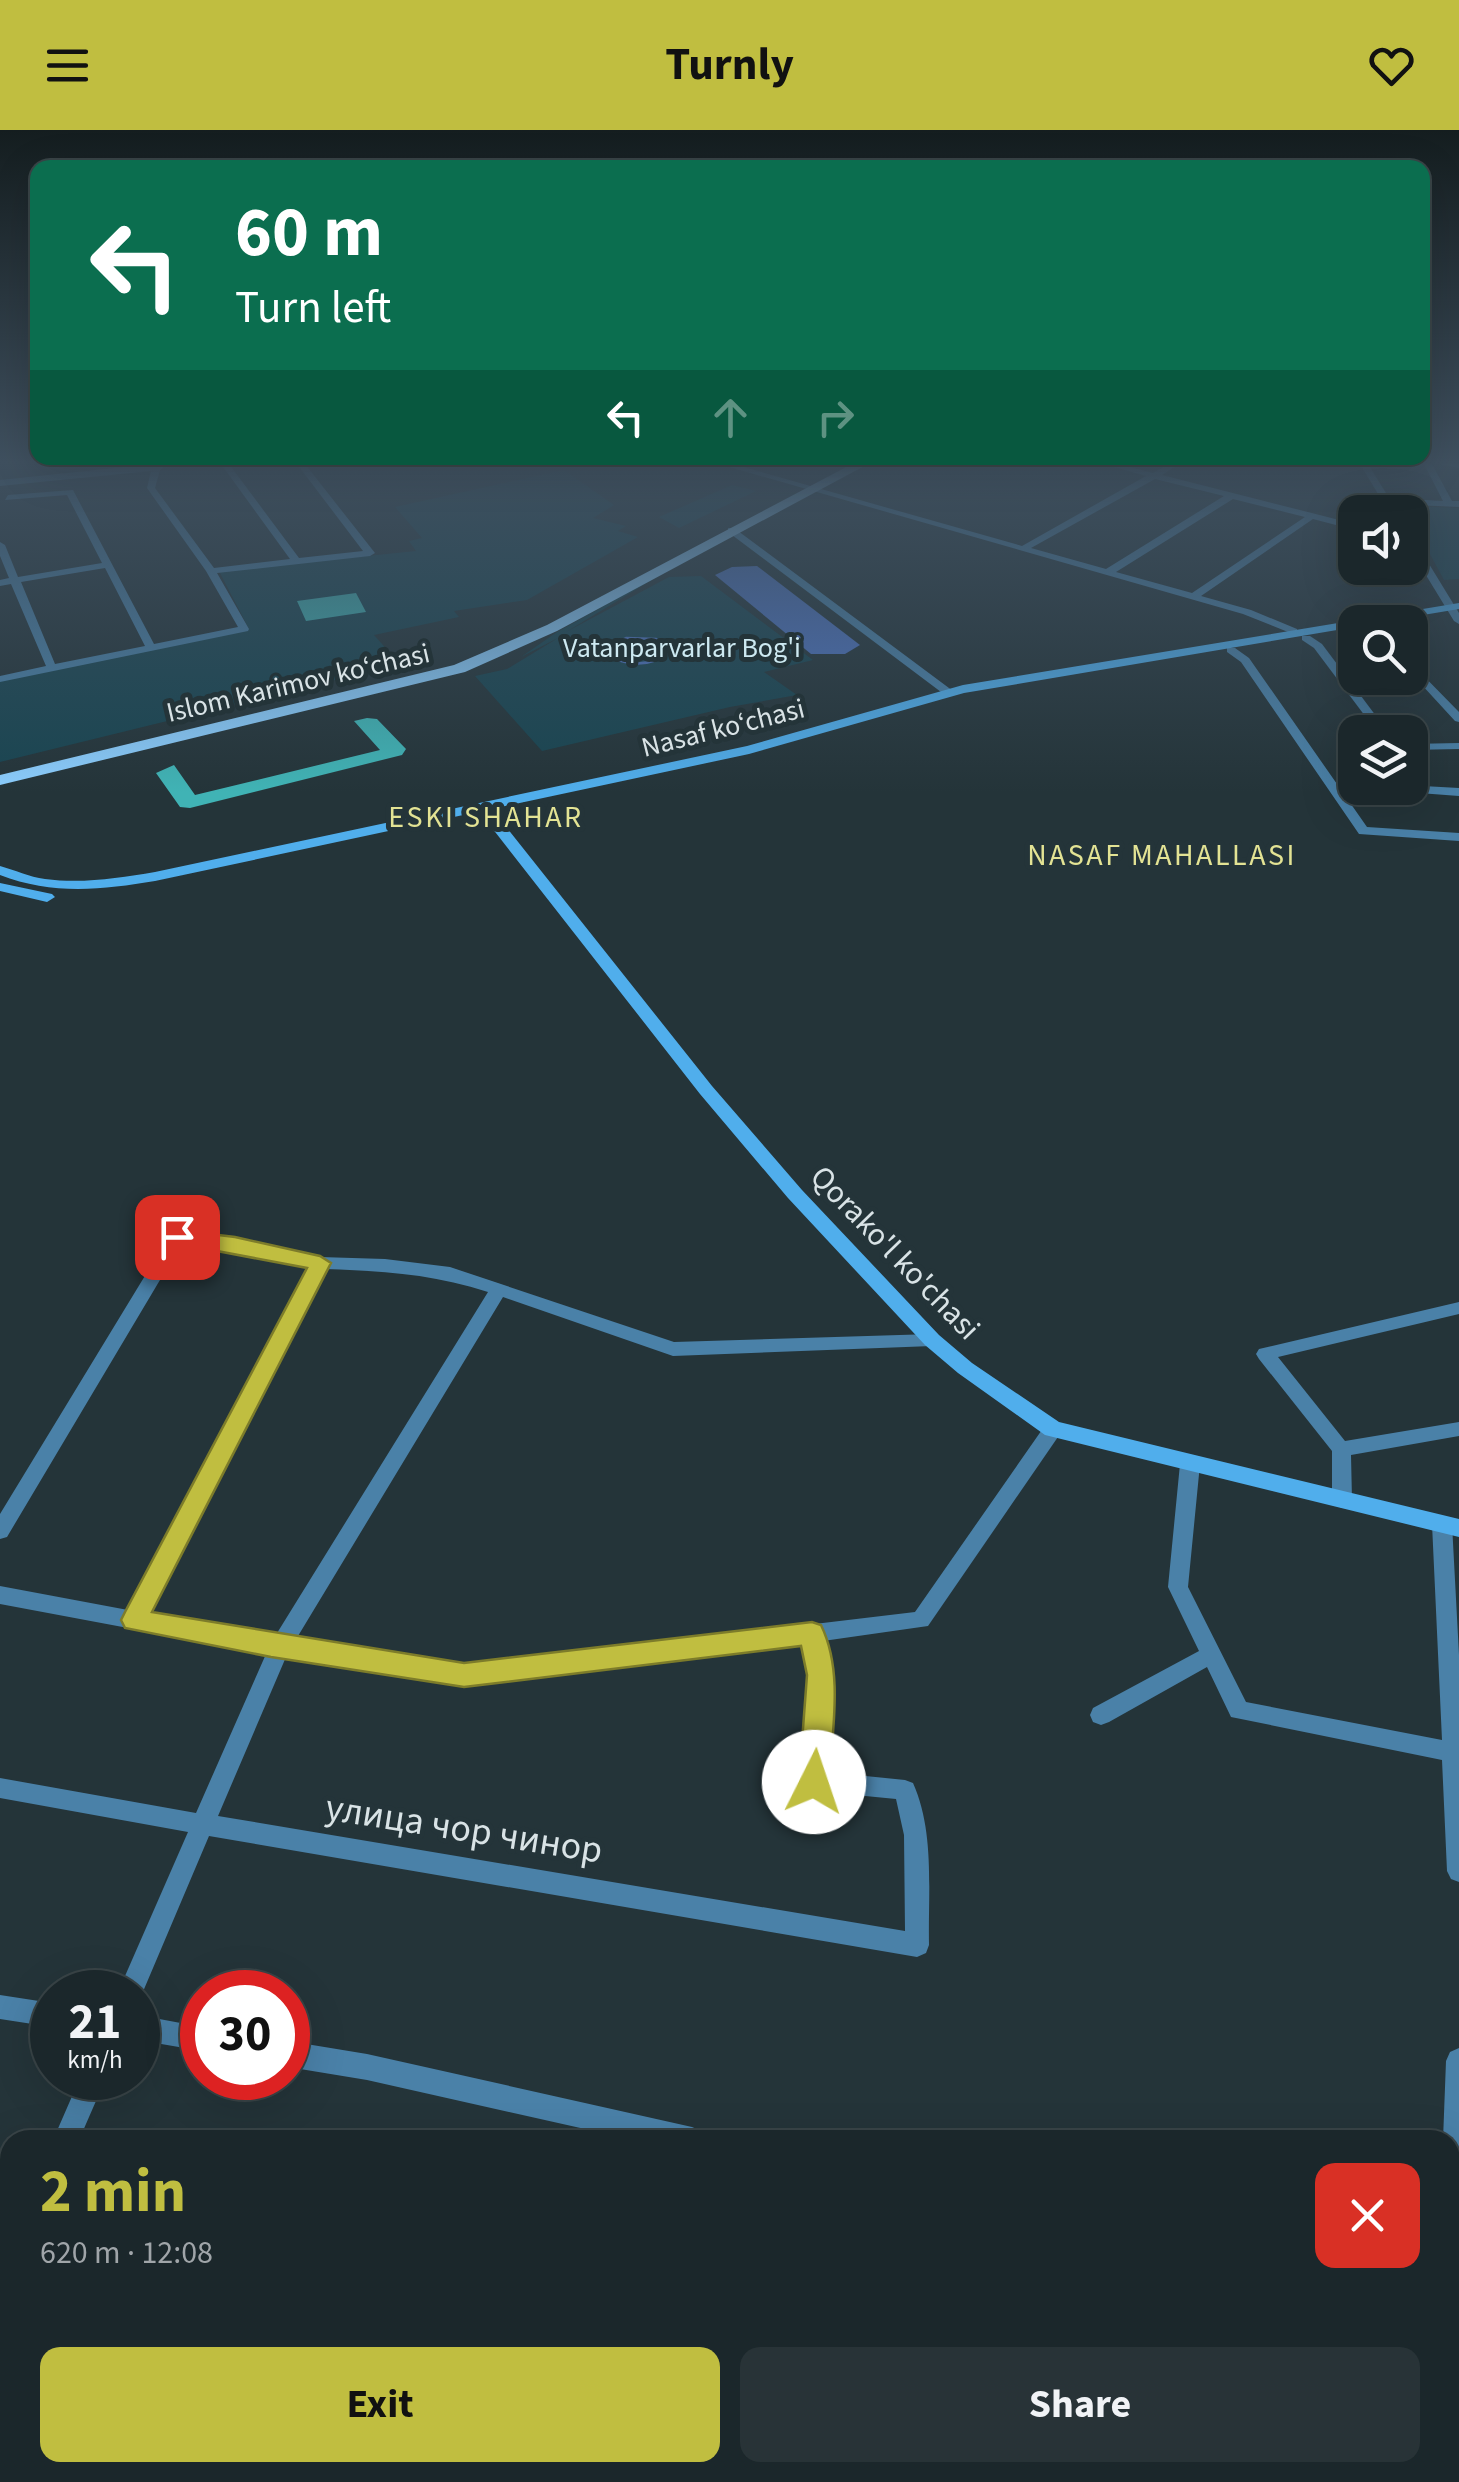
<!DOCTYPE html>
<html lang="en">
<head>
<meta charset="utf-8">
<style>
  body { margin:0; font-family:"Source Sans 3",sans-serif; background:#283337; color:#f1f3f6; height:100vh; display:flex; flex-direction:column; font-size:38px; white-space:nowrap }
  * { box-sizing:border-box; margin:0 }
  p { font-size:32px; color:#a0a5a9 }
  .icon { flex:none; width:55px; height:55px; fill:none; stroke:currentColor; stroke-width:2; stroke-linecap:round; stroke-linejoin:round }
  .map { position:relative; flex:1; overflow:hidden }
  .drawer { position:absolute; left:0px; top:2000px; width:1460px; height:352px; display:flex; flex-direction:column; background:#1b272b; border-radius:30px 30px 0 0; box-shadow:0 10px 40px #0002,0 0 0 2px #394447 }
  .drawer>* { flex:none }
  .banner { position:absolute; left:30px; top:30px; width:1400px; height:305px; border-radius:20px; box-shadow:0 10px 40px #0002,0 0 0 2px #394447; background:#0b6e4f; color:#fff; overflow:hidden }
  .fabs { position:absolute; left:1338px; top:365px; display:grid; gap:20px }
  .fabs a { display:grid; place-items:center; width:90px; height:90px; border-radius:20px; background:#1b272b; box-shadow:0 10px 40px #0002,0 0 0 2px #394447; font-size:50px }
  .speed { position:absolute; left:30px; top:1840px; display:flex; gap:20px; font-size:50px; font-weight:700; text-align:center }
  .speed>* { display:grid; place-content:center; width:130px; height:130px; border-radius:50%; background:#1b272b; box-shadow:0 10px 40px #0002,0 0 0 2px #394447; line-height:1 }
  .speed small { font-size:25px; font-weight:400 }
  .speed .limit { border:15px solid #d22; background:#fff; color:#111 }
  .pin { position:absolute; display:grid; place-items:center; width:85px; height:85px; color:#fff; margin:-42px; border-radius:20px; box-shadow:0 5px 15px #0006 }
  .me { position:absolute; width:110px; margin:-55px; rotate:4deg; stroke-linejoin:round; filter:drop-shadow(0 0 8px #0008) }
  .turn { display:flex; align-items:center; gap:35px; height:210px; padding:0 40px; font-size:45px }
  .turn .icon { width:130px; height:130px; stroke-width:2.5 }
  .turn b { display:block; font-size:70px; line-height:85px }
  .lanes { display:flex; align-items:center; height:95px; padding:0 40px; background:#0003; justify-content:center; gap:50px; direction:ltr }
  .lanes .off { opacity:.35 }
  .round { display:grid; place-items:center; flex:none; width:105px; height:105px; border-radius:20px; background:#283337 }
  .head { display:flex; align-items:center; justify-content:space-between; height:170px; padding:0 40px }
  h1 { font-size:60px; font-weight:700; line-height:75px; color:#c0be40 }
  .button { display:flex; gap:20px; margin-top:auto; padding:20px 40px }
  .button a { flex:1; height:115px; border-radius:20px; background:#c0be40; color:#111; font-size:40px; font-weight:700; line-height:115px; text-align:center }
  .button a+a { background:#283337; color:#f1f3f6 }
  header { display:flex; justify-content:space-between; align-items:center; height:130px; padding:0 40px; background:#c0be40; color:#111; font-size:45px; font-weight:700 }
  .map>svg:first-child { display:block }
  .green { fill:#194551 }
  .water { fill:#4d73c0 }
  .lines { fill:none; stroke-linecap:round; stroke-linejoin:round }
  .stream { stroke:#4d73c0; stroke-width:2.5 }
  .building { fill:#40b3b5 }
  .street { fill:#4a81a8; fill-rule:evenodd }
  .secondary { fill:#50aeec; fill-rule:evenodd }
  .primary { fill:#8bcdfd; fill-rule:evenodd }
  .route { fill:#c0be40; stroke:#7d7c2a; stroke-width:2.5 }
  .labels { text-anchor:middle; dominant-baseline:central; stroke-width:10; stroke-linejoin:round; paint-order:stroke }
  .far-park-label { font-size:28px; fill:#cde9f1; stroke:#243439 }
  .far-street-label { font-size:28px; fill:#d9e3e6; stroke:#243439 }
  .far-neighbourhood-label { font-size:30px; letter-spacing:2.5px; fill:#e3e394; stroke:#243439 }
  .street-label { font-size:32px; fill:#d9e3e6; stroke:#243439 }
  .near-street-label { font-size:38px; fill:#d9e3e6; stroke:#243439 }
</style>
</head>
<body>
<header><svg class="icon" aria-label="menu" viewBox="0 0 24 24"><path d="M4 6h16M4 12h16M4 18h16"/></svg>Turnly<svg class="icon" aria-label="heart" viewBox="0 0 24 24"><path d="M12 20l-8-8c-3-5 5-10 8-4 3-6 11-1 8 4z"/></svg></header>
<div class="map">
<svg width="1459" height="2352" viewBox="0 0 1459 2352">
  <rect width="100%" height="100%" fill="#243439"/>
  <!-- green -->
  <path class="green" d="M564,340L614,375L593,388L626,396L618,401L638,407L527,470L454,481L459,487L374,505L400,534L0,632V551L249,499L219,441L416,421L409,411L422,408L395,377Z
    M732,355L756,361L679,398L659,387Z
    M1404,376L1459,378V449L1444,450Z
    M665,442L566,502L669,447L701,446L813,530L764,542L797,565L730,577L542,621L475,546L507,539L558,508L521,527L557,502Z"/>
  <!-- water -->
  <path class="water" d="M757,436L860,515L845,524H811L715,445L732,437Z"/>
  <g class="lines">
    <!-- stream -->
    <path class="stream" d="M626,508L656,509L669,521C651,538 630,536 608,526L606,518Z"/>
  </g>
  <!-- building -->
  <path class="building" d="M356,463L366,482L306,491L297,471Z
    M367,588L377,589L406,619L402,625L190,678L180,677L156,643L174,635L195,665L380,620L354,591Z"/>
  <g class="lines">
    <!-- street -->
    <path class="street" d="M153,334H161L163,338L160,340L155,358L214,438L290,429L221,334H229L299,428L363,421L297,334H305L375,423L370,426L217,443L249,499L248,501L0,552V546L46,536L11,454L0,456V450L9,448L0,426V412L5,415L18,447L102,433L67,365L5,370L8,365L73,360L154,514L238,497L206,441L147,358L151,341L0,356V350ZM105,438L145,516L55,534L21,452Z
      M719,334H733L1022,416L1146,346L1104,334H1118L1153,343L1169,334H1179L1162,345L1355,394V400L1313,389L1201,466L1251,480L1297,499V503L1293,504L1243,484ZM1155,349L1224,366L1106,439L1031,418ZM1233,369L1305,387L1192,463L1116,442Z
      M1360,334H1368L1389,368L1443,371L1424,334H1432L1452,371H1459V377L1393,374L1398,382H1389Z
      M1440,334H1459V338Z
      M728,398H734L953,561V565H945L728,402Z
      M1410,408L1415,411L1459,483V494L1454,491L1410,419Z
      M1302,506H1310L1322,514L1388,602H1377L1314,518L1302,510Z
      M1227,518H1235L1249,528L1367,697L1459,703V711L1359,704L1241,532L1227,522Z
      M1410,532L1459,582V592L1455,591L1410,542Z
      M1459,613V619L1410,620V614Z
      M1423,656L1459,658V666L1419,663L1417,660Z
      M177,1101L235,1109L320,1127L385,1129L450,1137L674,1212L932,1204L941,1210L932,1216L673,1226L503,1167L295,1511L464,1536L915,1482L1046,1294H1060L1062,1299L1060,1304L928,1496L823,1511L832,1545L826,1642L905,1650L913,1653C935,1702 928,1762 929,1815L926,1823L917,1827L209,1706L139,1871L138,1862H118L188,1702L0,1668V1648L196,1683L266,1524L0,1474V1456L128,1480L310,1137L235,1121L182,1113L7,1407L0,1409V1384L171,1103ZM325,1139C383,1141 433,1144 488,1162L274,1508L148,1484ZM803,1513L810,1545L803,1651L806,1658L814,1661L896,1669L904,1705L905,1801L218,1686L286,1527L464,1554Z
      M1459,1172V1184L1278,1227L1345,1311L1459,1292V1306L1351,1325L1352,1370L1349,1375L1342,1378L1335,1375L1332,1370V1321L1259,1229L1256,1224L1259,1219Z
      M1190,1327L1197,1329L1200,1334L1188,1457L1246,1572L1442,1610L1432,1394L1435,1388L1442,1386L1449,1388L1452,1394L1459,1525V1752L1451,1749L1447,1741L1442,1630L1231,1587L1207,1537L1109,1592L1101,1595L1093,1592L1090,1585L1093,1578L1199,1521L1168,1457L1180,1334L1183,1329Z
      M0,1865L52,1873V1897L0,1889Z
      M138,1885L202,1897V1921L138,1910Z
      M288,1911L367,1924L692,1997L701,2001L705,2010H634L367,1950L288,1937Z
      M1459,1918V2161L1450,2165V2010H1443L1446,1931L1450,1922Z
      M80,1948H106L79,2010H53Z
      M0,2100L10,2102V2173L0,2177V2130L3,2128H0Z
      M1450,2231L1459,2234V2352H1441V2342H1450Z
      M892,2342H953L957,2352H896Z"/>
    <!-- secondary -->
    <path class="secondary" d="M1459,473V479L1381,492H1355V497L964,563L749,624L155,751C102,760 51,765 0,745V736C15,740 29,747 45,749C82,754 119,748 155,742L747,616L963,555Z
      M485,683H495L712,956L802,1060L939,1205L972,1233L1059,1292L1459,1389V1407L1045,1305L958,1243L925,1215L788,1068L700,964L485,689Z
      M0,753L52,764L55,767L47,772L0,761Z"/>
    <!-- primary -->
    <path class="primary" d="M852,334H868L557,501L465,542L0,655V645L454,535L547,495Z"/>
  </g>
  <!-- sky -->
  <linearGradient id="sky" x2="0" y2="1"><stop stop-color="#141d1f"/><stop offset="0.5" stop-color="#3f505f"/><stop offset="1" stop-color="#3f505f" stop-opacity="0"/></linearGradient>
  <rect width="1459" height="663" fill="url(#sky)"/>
  <!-- route -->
  <path class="route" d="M177,1100L235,1107L320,1126L331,1133L152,1482L464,1533L812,1492L821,1495C844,1542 832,1601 829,1652L824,1661L814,1665L804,1661L799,1652L807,1545L801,1516L464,1557L271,1527L125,1498L121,1490L125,1482L307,1138L169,1112L166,1107Z"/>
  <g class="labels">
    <!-- far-park labels -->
    <g class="far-park-label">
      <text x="682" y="518">Vatanparvarlar Bog'i</text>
    </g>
    <!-- far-street labels -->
    <g class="far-street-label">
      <text transform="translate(298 553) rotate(-13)">Islom Karimov ko‘chasi</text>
      <text transform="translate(723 598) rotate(-14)">Nasaf ko‘chasi</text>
    </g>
    <!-- far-neighbourhood labels -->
    <g class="far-neighbourhood-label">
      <text x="486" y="687">ESKI SHAHAR</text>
      <text x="1162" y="725">NASAF MAHALLASI</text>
    </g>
    <!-- street labels -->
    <g class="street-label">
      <text transform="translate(895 1123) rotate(46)">Qorako'l ko'chasi</text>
    </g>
    <!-- near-street labels -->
    <g class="near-street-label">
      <text transform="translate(464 1699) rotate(9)">улица чор чинор</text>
    </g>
  </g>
</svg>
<div class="fabs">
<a><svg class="icon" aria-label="sound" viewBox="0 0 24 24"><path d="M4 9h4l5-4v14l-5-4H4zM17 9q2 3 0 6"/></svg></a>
<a><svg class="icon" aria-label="search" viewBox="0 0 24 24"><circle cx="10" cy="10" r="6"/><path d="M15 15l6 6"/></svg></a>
<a><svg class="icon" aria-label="layers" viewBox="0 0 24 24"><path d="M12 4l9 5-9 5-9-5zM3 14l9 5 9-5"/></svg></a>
</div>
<div class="speed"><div>21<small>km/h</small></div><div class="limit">30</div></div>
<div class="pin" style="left:177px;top:1107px;background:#d93025"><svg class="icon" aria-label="arrive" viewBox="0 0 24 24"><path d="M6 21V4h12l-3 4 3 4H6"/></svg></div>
<svg class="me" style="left:814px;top:1652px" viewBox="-20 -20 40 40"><circle r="19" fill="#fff"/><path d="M0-13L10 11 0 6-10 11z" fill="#c0be40"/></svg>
<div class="banner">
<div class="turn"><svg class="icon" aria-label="left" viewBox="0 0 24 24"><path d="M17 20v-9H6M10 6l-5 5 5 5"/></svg><div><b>60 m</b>Turn left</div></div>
<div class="lanes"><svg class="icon" aria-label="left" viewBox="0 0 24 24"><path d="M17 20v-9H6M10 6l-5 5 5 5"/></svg><svg class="icon off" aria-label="ahead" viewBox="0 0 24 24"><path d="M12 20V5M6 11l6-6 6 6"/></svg><svg class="icon off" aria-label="right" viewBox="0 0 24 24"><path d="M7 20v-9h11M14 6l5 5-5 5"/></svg></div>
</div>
<section class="drawer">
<div class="head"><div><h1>2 min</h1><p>620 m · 12:08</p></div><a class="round" style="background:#d93025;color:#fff"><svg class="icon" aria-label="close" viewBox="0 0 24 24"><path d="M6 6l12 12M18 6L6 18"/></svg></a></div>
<div class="button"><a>Exit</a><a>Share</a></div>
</section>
</div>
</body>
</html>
